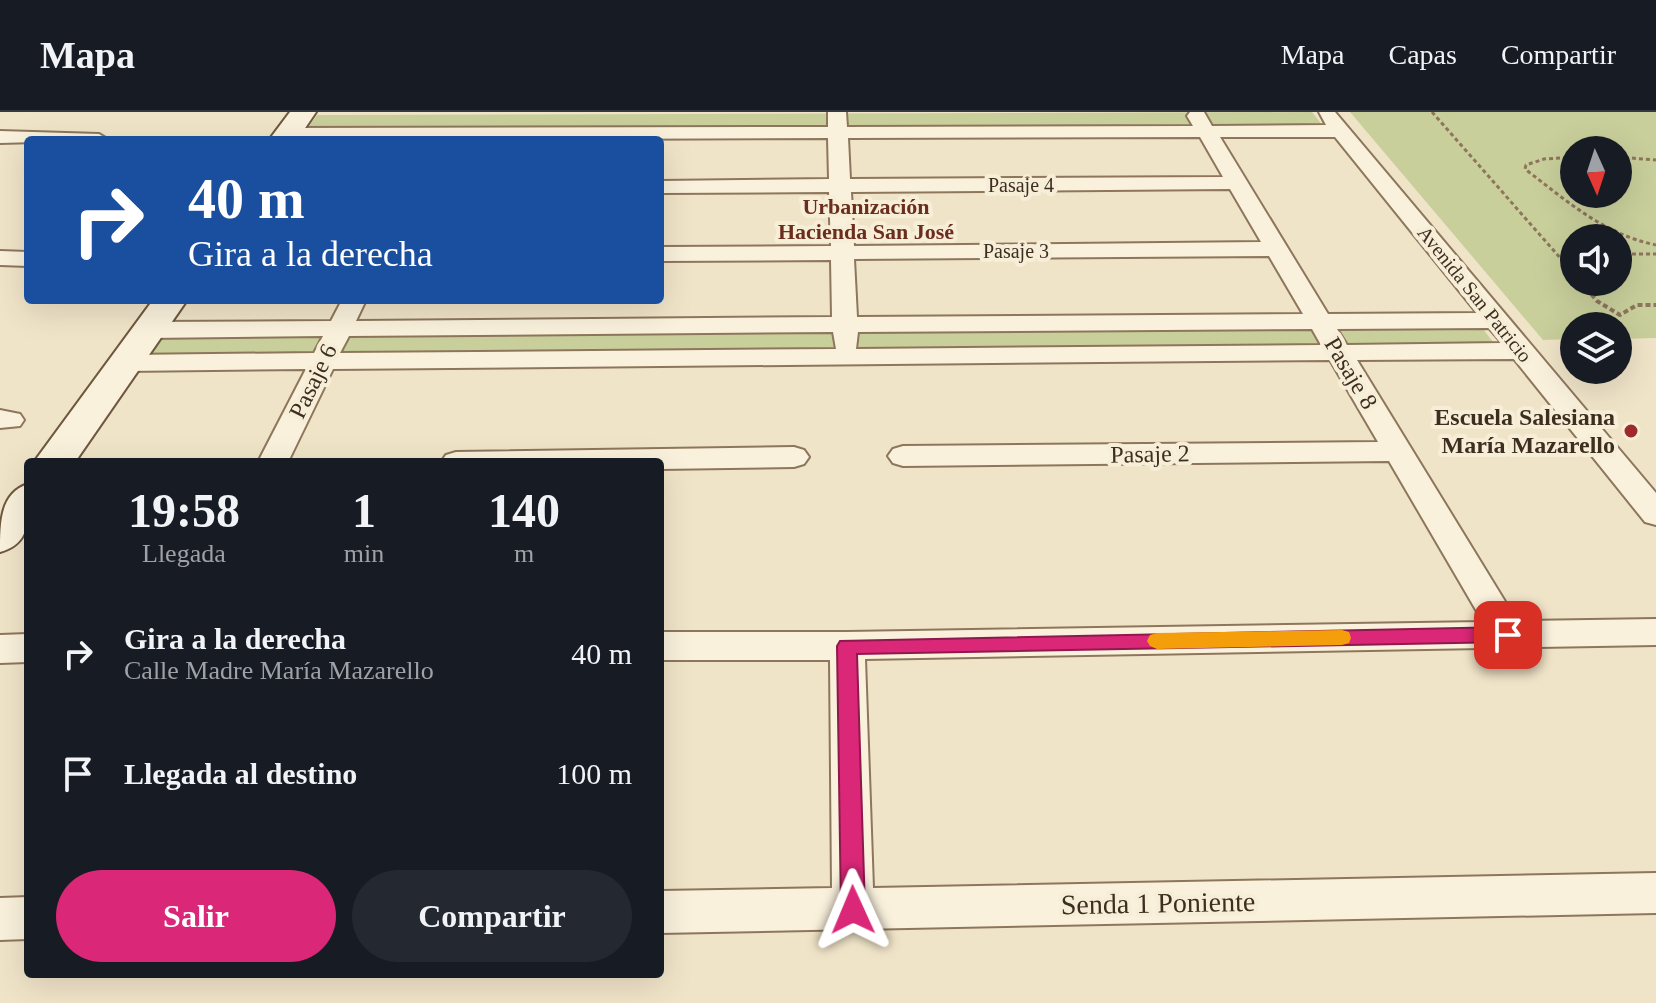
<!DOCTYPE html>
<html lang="es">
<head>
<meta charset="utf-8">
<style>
  body { margin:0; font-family:"Times New Roman",serif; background:#242831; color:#f1f3f6; height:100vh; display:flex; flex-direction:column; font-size:30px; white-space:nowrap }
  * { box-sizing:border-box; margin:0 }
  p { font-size:26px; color:#9ea1a6 }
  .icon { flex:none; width:44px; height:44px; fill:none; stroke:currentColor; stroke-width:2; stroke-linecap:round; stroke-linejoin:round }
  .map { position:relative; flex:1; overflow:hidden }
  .sheet { position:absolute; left:24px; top:346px; width:640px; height:520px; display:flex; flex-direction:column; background:#171b24; border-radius:8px; box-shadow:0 8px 32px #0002 }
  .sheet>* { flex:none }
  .guide { position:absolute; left:24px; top:24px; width:640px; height:168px; border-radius:8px; box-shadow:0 8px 32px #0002; background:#1a4fa0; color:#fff; overflow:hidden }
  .needle { width:52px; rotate:177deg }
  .buttons { position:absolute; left:1560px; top:24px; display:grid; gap:16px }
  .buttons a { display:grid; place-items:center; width:72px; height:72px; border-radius:50%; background:#171b24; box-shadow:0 8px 32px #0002; font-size:40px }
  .pin { position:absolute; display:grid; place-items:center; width:68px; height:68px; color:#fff; margin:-34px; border-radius:16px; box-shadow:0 4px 12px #0006 }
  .me { position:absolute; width:88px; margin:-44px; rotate:359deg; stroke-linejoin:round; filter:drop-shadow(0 0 6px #0008) }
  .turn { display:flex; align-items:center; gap:28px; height:168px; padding:0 32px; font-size:36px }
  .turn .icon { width:104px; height:104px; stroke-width:2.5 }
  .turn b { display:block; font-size:56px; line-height:68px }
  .eta { display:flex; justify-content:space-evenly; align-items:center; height:136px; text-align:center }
  .eta b { font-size:48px; font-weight:800; line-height:56px }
  .button { display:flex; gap:16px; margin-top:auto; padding:16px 32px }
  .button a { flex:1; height:92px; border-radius:48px; background:#db2777; color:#fff; font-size:32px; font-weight:800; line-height:92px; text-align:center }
  .button a+a { background:#242831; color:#f1f3f6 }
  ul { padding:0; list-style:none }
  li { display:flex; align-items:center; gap:24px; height:120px; padding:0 32px }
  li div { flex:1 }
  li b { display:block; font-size:30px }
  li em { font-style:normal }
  header { display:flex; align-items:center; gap:48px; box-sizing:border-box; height:112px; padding:0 40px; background:#171b24; border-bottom:2px solid #363941 }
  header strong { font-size:38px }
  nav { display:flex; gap:44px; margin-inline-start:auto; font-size:28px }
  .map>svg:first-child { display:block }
  .green { fill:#c9cf9b; fill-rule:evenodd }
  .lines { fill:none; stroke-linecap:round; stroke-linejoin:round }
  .street-casing { stroke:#8d765c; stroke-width:4 }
  .secondary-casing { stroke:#6f573f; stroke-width:4 }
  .path-far1 { stroke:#8d765c; stroke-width:3; stroke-dasharray:4 3; stroke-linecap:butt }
  .path { stroke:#8d765c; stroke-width:4; stroke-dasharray:5 3; stroke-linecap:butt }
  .street { fill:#faf1dc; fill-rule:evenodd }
  .secondary { fill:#faf1dc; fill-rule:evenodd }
  .route { fill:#db2777; stroke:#8e194d; stroke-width:2 }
  .slow { fill:#f59e0b }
  .poi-dot { fill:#9e2a2b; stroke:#f7eed8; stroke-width:3 }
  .labels { text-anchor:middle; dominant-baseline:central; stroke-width:8; stroke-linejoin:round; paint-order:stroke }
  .far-street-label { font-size:20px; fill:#3d2e20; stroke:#f7eed8 }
  .far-neighbourhood-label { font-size:22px; font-weight:bold; fill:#6b2e1e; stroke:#f7eed8 }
  .street-label { font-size:24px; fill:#3d2e20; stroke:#f7eed8 }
  .poi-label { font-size:24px; font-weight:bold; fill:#3d2e20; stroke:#f7eed8; text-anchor:end }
  .near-street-label { font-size:28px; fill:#3d2e20; stroke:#f7eed8 }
</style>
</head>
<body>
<header>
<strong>Mapa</strong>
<nav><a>Mapa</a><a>Capas</a><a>Compartir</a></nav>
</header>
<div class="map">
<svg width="1656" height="891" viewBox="0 0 1656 891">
  <rect width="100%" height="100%" fill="#f0e4c8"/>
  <!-- green -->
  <path class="green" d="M1312,0L1327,19L303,22L317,3Z
    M1350,0H1656V226L1618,227V214H1574V227L1543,228ZM1618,38V82H1574V38ZM1574,126H1618V170H1574Z
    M1476,208L1500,239L145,250L168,218Z"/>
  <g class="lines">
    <defs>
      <path id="street" d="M828,0H846L847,15L1193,14L1187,4L1190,0H1204L1212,14L1326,13L1319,0H1335L1656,381V413L1645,410L1514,247L1357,248L1517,509L1656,507V533L865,547L873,776L1656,761V801L660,821V779L832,776L830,548H660V520H847L1483,510L1389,349L903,354L893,351L888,344L893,337L903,334L1378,330L1330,248L333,257L288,350H258L306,257L125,259L116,257L112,251L116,245L125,243L314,241L323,224L148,226L139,223L135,218L139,213L148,210L331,209L342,188H366L356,209L832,205L831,148L660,149V135L831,134L829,80L660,81V69L829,67L828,26L287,28L277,22L287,16L828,15ZM1200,25L1223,65L850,67L848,26ZM1220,25H1335L1477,201L1328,202ZM1230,77L1261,130L854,134L851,80ZM1269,144L1303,202L857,205L854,147ZM1489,216L1502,231L1347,233L1337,217ZM1312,217L1321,233L856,237L858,220ZM833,220L836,237L340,241L349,224Z
        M0,19L99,22L109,28L0,31Z
        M0,139L28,140V154L0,153Z
        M0,298L20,302L24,308L20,314L0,316Z
        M794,335L804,338L809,345L804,352L794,355L660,357V350H441L446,343L456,340Z
        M28,522V550L0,551V523Z
        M28,785V827L0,828V786Z"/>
      <path id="secondary" d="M290,0H316L297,28H269Z
        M153,188H187L75,350H34Z
        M28,372C28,401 34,431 0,440C0,411 0,381 28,372Z"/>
    </defs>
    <!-- street casing -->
    <use href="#street" class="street-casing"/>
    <!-- secondary casing -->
    <use href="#secondary" class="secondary-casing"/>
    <!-- path-far1 -->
    <path class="path-far1" d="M1432,0L1570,157
      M1574,45L1544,47L1526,53L1525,57C1567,89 1603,122 1656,133
      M1618,45L1656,48
      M1618,142H1656"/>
    <!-- path -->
    <path class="path" d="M1568,155L1574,162
      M1581,170L1597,189L1620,203L1637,193H1656"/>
    <!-- street -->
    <use href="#street" class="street"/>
    <!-- secondary -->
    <use href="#secondary" class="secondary"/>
  </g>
  <!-- route -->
  <path class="route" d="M1508,515L1515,517L1518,523L1515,528L1508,530L857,542L865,798L862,806L853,809L845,806L841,798L837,534L840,529Z"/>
  <!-- slow -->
  <path class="slow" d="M1342,518L1349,520L1351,526L1349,531L1342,533L1157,537L1150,534L1147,529L1150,523L1157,521Z"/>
  <!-- markers -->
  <circle class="poi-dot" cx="1631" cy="319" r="8"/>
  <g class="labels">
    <!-- far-street labels -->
    <g class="far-street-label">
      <text x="1021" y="73">Pasaje 4</text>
      <text x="1016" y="139">Pasaje 3</text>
      <text transform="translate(1475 182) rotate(51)">Avenida San Patricio</text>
    </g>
    <!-- far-neighbourhood labels -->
    <g class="far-neighbourhood-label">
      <text x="866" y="94">Urbanización<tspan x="866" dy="25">Hacienda San José</tspan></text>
    </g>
    <!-- street labels -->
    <g class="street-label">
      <text transform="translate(1351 261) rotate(59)">Pasaje 8</text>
      <text transform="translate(313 269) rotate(-64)">Pasaje 6</text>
      <text transform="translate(1150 342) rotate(-1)">Pasaje 2</text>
    </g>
    <!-- poi labels -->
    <g class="poi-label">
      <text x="1615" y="305">Escuela Salesiana<tspan x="1615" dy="28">María Mazarello</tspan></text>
    </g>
    <!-- near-street labels -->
    <g class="near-street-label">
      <text transform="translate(1158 791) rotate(-1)">Senda 1 Poniente</text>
    </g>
  </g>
</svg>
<div class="buttons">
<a><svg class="needle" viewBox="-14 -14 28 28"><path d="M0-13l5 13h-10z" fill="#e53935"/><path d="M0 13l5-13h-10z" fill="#9ea1a6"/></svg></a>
<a><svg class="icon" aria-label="sound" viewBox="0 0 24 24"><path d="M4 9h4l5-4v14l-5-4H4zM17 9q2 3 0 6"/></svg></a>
<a><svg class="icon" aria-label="layers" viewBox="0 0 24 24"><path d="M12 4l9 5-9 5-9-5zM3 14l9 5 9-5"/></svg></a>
</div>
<div class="pin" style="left:1508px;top:523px;background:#d93025"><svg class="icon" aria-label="arrive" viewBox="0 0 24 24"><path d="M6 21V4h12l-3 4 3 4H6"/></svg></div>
<svg class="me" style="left:853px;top:798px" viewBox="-20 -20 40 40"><path d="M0-17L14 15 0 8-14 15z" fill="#db2777" stroke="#fff" stroke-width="4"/></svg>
<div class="guide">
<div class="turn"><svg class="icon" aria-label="right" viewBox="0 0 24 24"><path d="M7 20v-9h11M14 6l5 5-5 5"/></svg><div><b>40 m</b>Gira a la derecha</div></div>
</div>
<section class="sheet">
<div class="eta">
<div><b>19:58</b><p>Llegada</p></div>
<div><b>1</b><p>min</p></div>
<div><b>140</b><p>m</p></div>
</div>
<ul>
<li><svg class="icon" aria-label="right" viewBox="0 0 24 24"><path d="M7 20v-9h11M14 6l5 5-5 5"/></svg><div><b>Gira a la derecha</b><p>Calle Madre María Mazarello</p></div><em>40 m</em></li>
<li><svg class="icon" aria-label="arrive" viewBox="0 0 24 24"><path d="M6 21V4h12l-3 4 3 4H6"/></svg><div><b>Llegada al destino</b></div><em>100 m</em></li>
</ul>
<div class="button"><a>Salir</a><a>Compartir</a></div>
</section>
</div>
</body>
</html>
